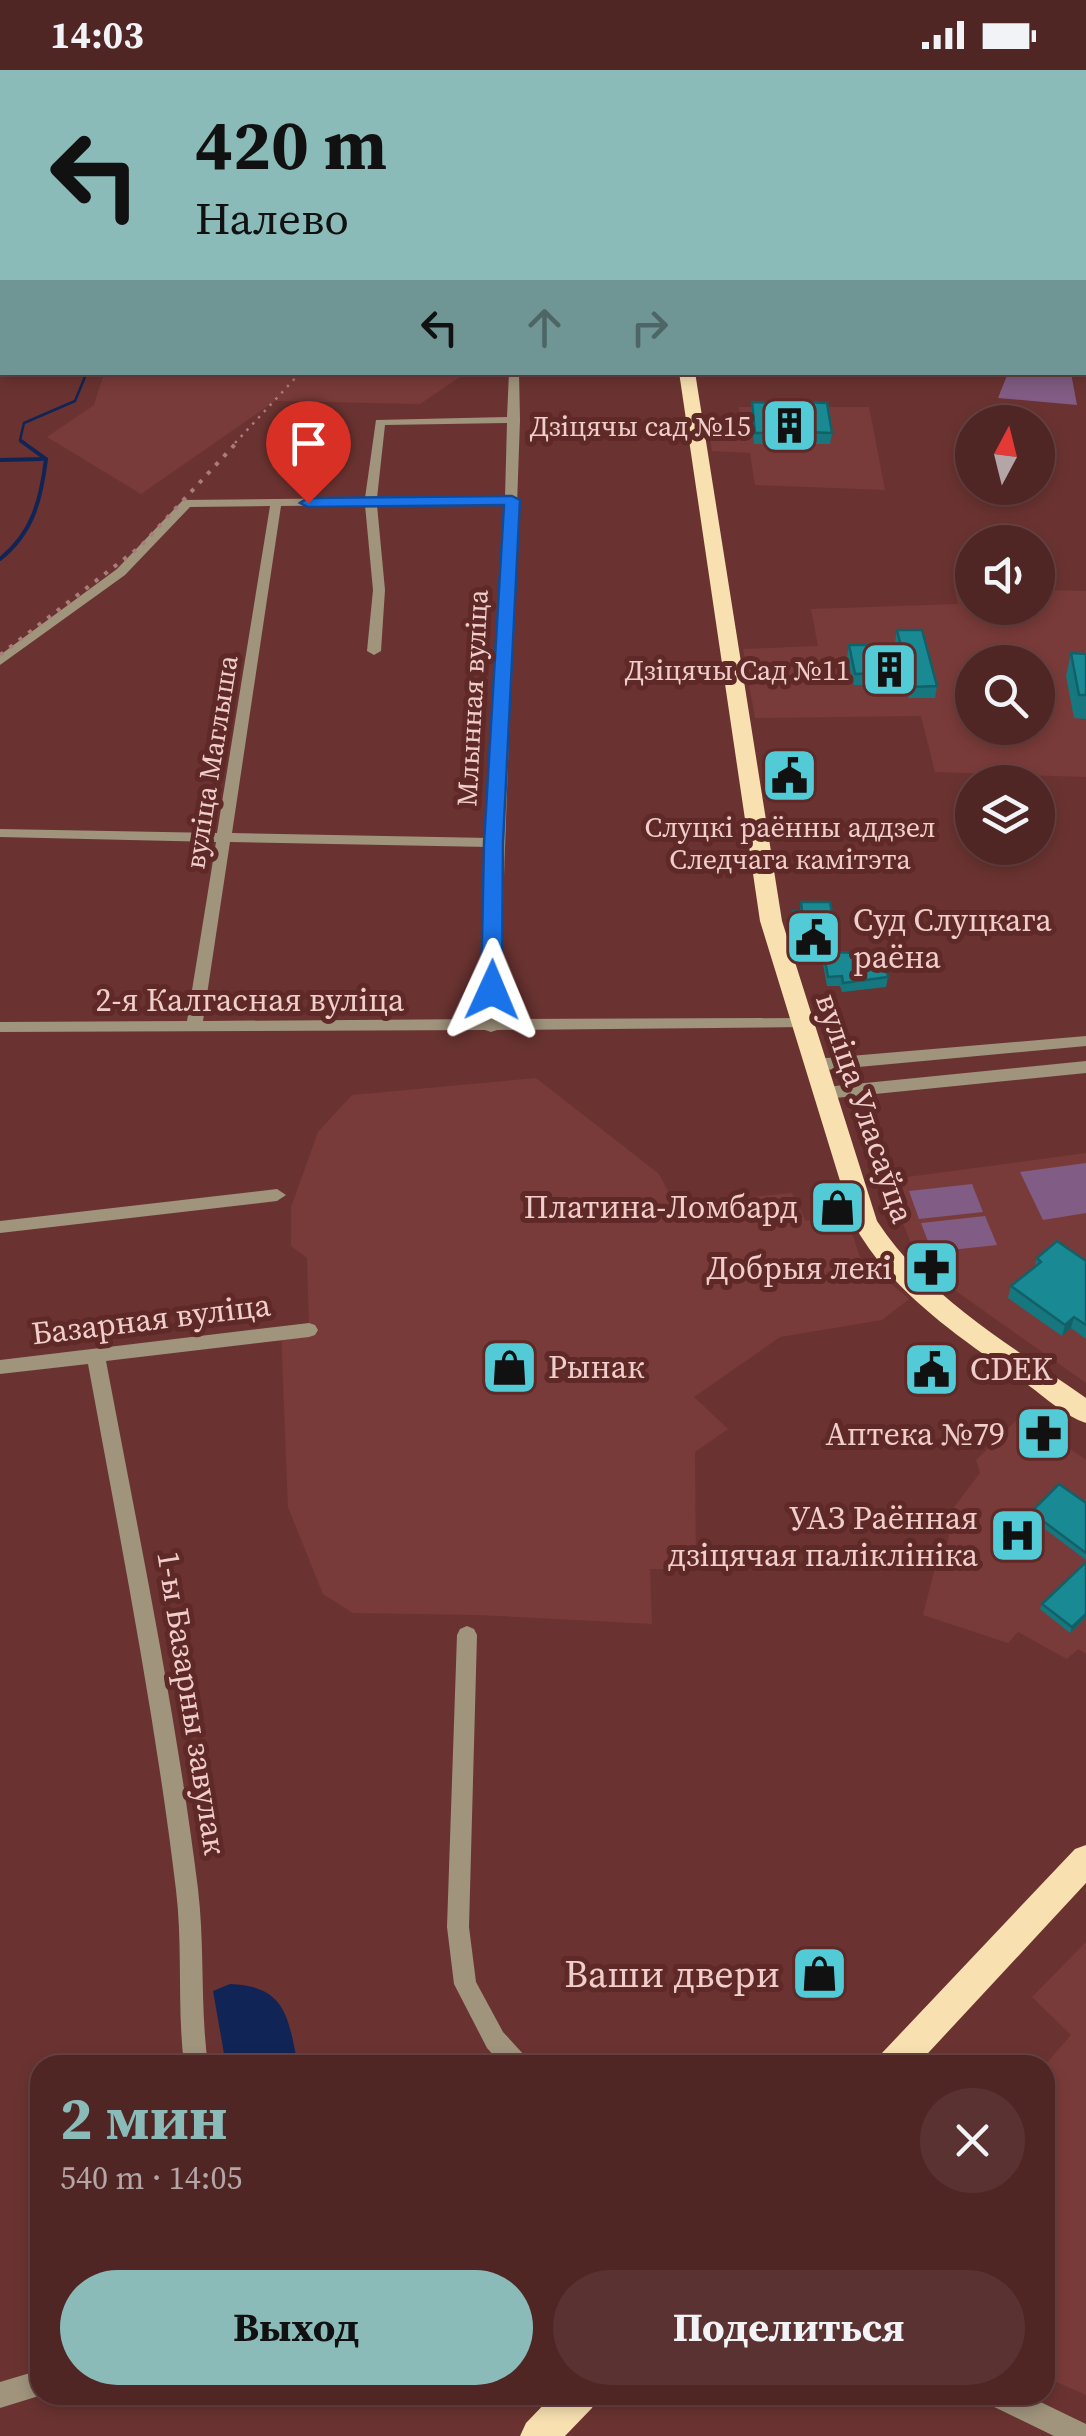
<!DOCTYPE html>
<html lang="ru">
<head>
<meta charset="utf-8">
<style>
  body { margin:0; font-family:"Source Serif 4",serif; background:#5a3232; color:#f1f3f6; height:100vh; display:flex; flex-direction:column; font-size:38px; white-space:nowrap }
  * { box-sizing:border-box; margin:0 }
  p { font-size:32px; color:#b4a5a7 }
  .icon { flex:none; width:55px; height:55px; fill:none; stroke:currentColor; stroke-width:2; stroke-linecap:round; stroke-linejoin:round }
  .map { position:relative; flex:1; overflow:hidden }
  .details { position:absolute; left:30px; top:1985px; width:1025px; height:350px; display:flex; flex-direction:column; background:#502625; border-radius:30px; box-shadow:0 5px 15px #0003,0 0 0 2px #674342 }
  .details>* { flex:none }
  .banner { position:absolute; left:0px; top:0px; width:1088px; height:305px; box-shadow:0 5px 15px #0003,0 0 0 2px #674342; background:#8bbbb9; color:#111; overflow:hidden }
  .needle { width:65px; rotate:7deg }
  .controls { position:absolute; left:955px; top:335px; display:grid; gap:20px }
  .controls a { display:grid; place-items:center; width:100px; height:100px; border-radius:50%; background:#502625; box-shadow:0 5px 15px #0003,0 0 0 2px #674342; font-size:50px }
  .pin { position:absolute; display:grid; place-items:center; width:85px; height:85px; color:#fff; margin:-102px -42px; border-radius:50% 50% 50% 0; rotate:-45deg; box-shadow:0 0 10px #0007 }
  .pin .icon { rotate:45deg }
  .me { position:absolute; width:110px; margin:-55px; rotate:1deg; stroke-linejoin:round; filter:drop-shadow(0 0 8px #0008) }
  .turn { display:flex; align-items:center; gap:35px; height:210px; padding:0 30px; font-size:45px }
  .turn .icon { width:130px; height:130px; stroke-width:2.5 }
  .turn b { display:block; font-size:70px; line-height:85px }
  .lanes { display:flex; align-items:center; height:95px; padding:0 30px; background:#0003; justify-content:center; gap:50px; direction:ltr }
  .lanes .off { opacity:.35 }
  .round { display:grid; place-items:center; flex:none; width:105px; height:105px; border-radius:52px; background:#5a3232 }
  .headline { display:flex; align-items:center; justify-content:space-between; height:170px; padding:0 30px }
  h1 { font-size:60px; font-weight:700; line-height:75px; color:#8bbbb9 }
  .cta { display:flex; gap:20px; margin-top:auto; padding:20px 30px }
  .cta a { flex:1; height:115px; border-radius:60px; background:#8bbbb9; color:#111; font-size:40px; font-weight:700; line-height:115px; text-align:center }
  .cta a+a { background:#5a3232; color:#f1f3f6 }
  .status { display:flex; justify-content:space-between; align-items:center; height:70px; padding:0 50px; background:#502625; direction:ltr }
  .status svg { height:28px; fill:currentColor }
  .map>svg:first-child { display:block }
  .built { fill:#793b39; fill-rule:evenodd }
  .green { fill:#815c84 }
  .water { fill:#102556 }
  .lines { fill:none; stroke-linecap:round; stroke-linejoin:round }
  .stream-far1 { stroke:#102556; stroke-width:2.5 }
  .stream { stroke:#102556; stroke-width:4 }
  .minor { fill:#a0947d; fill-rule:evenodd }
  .major { fill:#f8e0b1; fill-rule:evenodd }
  .rail-far1 { stroke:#aa7d7b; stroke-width:2.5; stroke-dasharray:2.5 6; stroke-linecap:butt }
  .rail { stroke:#aa7d7b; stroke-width:4; stroke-dasharray:4 8; stroke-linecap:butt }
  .wall { fill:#16777f }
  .shaded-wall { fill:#126168 }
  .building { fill:#198a94; stroke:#126168; stroke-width:2.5 }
  .route { fill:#1a73e8; stroke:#114b97; stroke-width:2.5 }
  .labels { text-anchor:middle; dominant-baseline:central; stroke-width:10; stroke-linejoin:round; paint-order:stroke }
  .far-poi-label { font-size:28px; fill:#f0cecb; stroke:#5e2927; text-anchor:end }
  .far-street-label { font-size:28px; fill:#f0cecb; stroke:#5e2927 }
  .poi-label { font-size:32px; fill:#f0cecb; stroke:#5e2927; text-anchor:end }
  .street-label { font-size:32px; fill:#f0cecb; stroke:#5e2927 }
  .near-poi-label { font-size:38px; fill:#f0cecb; stroke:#5e2927; text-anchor:end }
</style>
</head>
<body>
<div class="status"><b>14:03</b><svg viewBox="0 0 49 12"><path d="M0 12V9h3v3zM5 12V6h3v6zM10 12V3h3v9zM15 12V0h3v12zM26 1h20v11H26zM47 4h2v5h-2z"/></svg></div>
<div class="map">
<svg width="1086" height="2366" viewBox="0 0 1086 2366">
  <rect width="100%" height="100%" fill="#6a3331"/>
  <!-- built -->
  <path class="built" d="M104,303V302L466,303L420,334L275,331L141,424L47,367L94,335Z
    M739,337H869L885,420L755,415L750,383L712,381L708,350H740Z
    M954,517L972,518V538H1038V520L1086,521V707L935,702L921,646L755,648L743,579L818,576L811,539L958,534ZM972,592H1038V658H972Z
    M536,1008L659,1104L675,1134L792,1123L806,1151L846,1145L860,1187L909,1229L882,1250L780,1267L694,1327L728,1359L695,1382L696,1499H650L652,1554L479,1545L353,1543L323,1524L288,1437L281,1260L309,1257L307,1188L291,1176V1137L318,1062L352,1025Z
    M1086,1083V1313L939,1209L951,1202L926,1180L916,1185L885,1110Z
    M1030,1337L1062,1361L1056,1369L1086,1390V1584L1078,1579L1067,1589L1018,1562L1008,1573L923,1545L935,1498L948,1472L951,1441L980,1403L976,1390Z
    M1086,1872V2325L1045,2307V1995L1071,1965L1032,1927Z"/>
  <!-- green -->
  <path class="green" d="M1008,303H1071L1077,335L998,328Z
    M1086,1093V1143L1043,1150L1020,1102Z
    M972,1114L983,1142L919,1149L909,1121Z
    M985,1146L997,1175L932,1182L921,1153Z"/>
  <!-- water -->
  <path class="water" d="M230,1914C287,1916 288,1948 298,1995H226L213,1921Z"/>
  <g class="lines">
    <!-- stream-far1 -->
    <path class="stream-far1" d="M25,373L20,370L24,353L75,331L87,302"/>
    <!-- stream -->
    <path class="stream" d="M21,371L46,389
      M0,390L42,389
      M0,489C33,463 41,429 46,389"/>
    <!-- minor -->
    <path class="minor" d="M573,0H581L582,2H574Z
      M659,0H667V2H659Z
      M789,0H797L798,2H790Z
      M939,0H950L951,2H941Z
      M1072,0H1082L1083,2H1074Z
      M1085,30H1086V36H1085Z
      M2,96V102L0,103V97Z
      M509,302H519L520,350L499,949L801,948L809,953L807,957L497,960L491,962L485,960L0,962V952L187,951L216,772L0,767V759L217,763L270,436L190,437L125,505L0,595V585L117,499L183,430L365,428L376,350L507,347ZM507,353L505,427L377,428L385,355ZM365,435L373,520L367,581L374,585L381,581L385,520L377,435H505L489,768L232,763L281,436ZM230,772L489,777L483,949L203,951Z
      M1086,966V976L815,1001L807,995L815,989Z
      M1086,991V1003L825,1029L817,1023L825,1017Z
      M277,1119L286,1125L277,1131L0,1163V1151Z
      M309,1253L315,1255L318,1260L315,1265L309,1267L106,1291C139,1467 176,1642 198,1819C205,1878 200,1937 208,1995H184C177,1937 183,1878 176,1820C155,1644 120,1469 88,1294L0,1304V1290Z
      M467,1556L474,1559L477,1565L469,1857L476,1912L503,1962L526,1987L530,1995H502L487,1978L454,1914L447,1857L457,1565L460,1559Z
      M40,2300V2325H42L0,2338V2312Z
      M984,2325H1026L1086,2354V2366H1054L988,2334Z"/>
    <!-- major -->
    <path class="major" d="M461,0H475L476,2H463Z
      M1085,237H1086V246H1085Z
      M679,302H695L782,851L877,1151C927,1228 1012,1276 1086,1328V1353C1065,1346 1046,1328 1028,1315C963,1270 892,1224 853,1153L760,851Z
      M1086,1775V1813L917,1995H877L882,1983L1075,1779Z
      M553,2325H598L592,2338L565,2366H520L526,2353Z"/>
    <!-- rail-far1 -->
    <path class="rail-far1" d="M235,373L301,302"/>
    <!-- rail -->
    <path class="rail" d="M0,585L141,476L238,371"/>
  </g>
  <!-- wall -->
  <path class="wall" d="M752,332L780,363L779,374H754L751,343Z
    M804,332L832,363L830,374H805L803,344Z
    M897,560L937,616L935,628H909L895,572Z
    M849,575L880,603L878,615H854L847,587Z
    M1071,583L1086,584V649L1074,648L1066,606Z
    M801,832L839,882L888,907L886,917L842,922L840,916H827L821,883H797L792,851L793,841H800Z
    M1037,1188L1086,1191V1269L1071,1258L1062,1266L1008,1228L1011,1216L1034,1198Z
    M1062,1361L1038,1385L1021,1373L1022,1368Z
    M1086,1433V1490L1029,1447L1031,1442Z
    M1086,1492V1547L1070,1563L1040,1539L1042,1534Z"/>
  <!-- shaded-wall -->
  <path class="shaded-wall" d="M1074,1247L1071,1258L1062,1266L1065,1255Z
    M1064,1355L1062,1361L1038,1385L1040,1380Z
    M1086,1544V1547L1070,1563L1072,1557Z"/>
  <!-- building -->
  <path class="building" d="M752,332L775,333L780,363H755Z
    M804,332L827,333L832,363L806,362Z
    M897,560H922L937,616L911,617Z
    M849,575H873L880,603L855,604Z
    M1071,583L1086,584V625H1079Z
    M801,832H830L839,882L883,885L888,907L843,913L842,906L828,907L822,874H798L793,841H802Z
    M1057,1171L1086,1191V1255L1074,1247L1065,1255L1011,1216L1041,1192L1037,1188Z
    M1047,1343L1064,1355L1040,1380L1022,1368Z
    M1059,1414L1086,1433V1483L1031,1442Z
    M1086,1492V1544L1072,1557L1042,1534Z"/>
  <!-- route -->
  <path class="route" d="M512,426L520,430L503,773L502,920L492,927L481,920L484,773L504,435L308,437L300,433L308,428Z"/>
  <!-- icons -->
  <defs>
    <symbol id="building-square" viewBox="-11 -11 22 22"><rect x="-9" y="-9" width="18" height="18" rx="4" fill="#52cbd7" stroke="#5e2927"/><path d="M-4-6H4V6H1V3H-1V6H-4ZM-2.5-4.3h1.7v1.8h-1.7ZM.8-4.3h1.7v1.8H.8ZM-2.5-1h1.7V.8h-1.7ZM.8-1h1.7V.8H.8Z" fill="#111"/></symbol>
    <symbol id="civic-square" viewBox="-11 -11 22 22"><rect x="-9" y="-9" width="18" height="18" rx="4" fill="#52cbd7" stroke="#5e2927"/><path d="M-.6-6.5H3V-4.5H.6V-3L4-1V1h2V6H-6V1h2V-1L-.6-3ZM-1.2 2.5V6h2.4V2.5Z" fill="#111"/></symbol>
    <symbol id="shop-square" viewBox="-11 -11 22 22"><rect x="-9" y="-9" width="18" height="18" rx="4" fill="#52cbd7" stroke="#5e2927"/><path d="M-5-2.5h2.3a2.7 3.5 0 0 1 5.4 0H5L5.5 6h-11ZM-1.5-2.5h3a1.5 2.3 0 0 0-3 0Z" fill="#111"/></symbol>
    <symbol id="pharmacy-square" viewBox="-11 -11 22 22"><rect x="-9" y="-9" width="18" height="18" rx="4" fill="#52cbd7" stroke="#5e2927"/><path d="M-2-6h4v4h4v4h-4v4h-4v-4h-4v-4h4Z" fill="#111"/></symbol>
    <symbol id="hospital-square" viewBox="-11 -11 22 22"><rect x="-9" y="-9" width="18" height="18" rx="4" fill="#52cbd7" stroke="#5e2927"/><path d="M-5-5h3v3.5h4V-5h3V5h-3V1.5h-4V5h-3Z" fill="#111"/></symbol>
  </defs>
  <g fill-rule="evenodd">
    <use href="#building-square" x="758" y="324" width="63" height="63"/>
    <use href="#building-square" x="858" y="568" width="63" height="63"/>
    <use href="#civic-square" x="758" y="674" width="63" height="63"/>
    <use href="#civic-square" x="782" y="836" width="63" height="63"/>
    <use href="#shop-square" x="806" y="1106" width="63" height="63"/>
    <use href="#pharmacy-square" x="900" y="1166" width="63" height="63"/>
    <use href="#shop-square" x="478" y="1266" width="63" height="63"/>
    <use href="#civic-square" x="900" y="1268" width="63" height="63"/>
    <use href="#pharmacy-square" x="1012" y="1332" width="63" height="63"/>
    <use href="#hospital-square" x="986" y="1434" width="63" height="63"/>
    <use href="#shop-square" x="788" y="1872" width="63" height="63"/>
  </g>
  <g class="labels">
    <!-- far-poi labels -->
    <g class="far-poi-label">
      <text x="751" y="356">Дзіцячы сад №15</text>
      <text x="850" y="600">Дзіцячы Сад №11</text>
      <text x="790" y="757" text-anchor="middle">Слуцкі раённы аддзел<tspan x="790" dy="32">Следчага камітэта</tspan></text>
    </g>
    <!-- far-street labels -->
    <g class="far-street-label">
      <text transform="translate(472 628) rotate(-87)">Млынная вуліца</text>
      <text transform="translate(211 692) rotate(-81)">вуліца Маглыша</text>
    </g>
    <!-- poi labels -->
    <g class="poi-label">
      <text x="853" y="850" text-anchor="start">Суд Слуцкага<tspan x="853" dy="37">раёна</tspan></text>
      <text x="798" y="1137">Платина-Ломбард</text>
      <text x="892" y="1198">Добрыя лекі</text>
      <text x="548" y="1297" text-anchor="start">Рынак</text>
      <text x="970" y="1299" text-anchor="start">CDEK</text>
      <text x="1005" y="1364">Аптека №79</text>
      <text x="978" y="1448">УАЗ Раённая<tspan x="978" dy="37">дзіцячая паліклініка</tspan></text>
    </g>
    <!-- street labels -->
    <g class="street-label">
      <text x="250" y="930">2-я Калгасная вуліца</text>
      <text transform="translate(865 1038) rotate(71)">вуліца Уласаўца</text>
      <text transform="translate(151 1249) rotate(-7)">Базарная вуліца</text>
      <text transform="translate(192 1633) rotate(81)">1-ы Базарны завулак</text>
    </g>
    <!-- near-poi labels -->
    <g class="near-poi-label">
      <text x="780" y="1904">Ваши двери</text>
    </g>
  </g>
</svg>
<div class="controls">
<a><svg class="needle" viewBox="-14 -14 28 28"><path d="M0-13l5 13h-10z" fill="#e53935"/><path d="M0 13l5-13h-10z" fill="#b4a5a7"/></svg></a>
<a><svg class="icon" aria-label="sound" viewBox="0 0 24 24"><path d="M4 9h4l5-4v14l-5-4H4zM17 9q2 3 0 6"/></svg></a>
<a><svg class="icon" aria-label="search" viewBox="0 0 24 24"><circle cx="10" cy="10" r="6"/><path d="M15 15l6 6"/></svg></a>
<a><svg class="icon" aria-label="layers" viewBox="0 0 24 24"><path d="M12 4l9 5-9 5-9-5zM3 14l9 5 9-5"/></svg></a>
</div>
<div class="pin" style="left:308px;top:433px;background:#d93025"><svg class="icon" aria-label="arrive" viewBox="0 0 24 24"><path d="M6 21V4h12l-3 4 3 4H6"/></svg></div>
<svg class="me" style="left:492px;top:920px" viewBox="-20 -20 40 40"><path d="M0-17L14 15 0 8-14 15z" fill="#1a73e8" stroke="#fff" stroke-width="4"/></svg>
<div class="banner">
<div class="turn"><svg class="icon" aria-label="left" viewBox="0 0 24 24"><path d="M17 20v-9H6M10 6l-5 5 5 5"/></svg><div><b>420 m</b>Налево</div></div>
<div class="lanes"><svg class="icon" aria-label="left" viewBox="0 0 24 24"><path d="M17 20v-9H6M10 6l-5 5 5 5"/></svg><svg class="icon off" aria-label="ahead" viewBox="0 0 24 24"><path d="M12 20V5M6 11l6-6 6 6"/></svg><svg class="icon off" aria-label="right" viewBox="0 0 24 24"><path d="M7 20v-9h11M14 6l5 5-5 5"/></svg></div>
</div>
<section class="details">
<div class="headline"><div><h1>2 мин</h1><p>540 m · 14:05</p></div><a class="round"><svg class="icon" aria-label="close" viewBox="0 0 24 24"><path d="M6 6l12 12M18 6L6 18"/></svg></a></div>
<div class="cta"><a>Выход</a><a>Поделиться</a></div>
</section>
</div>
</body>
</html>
